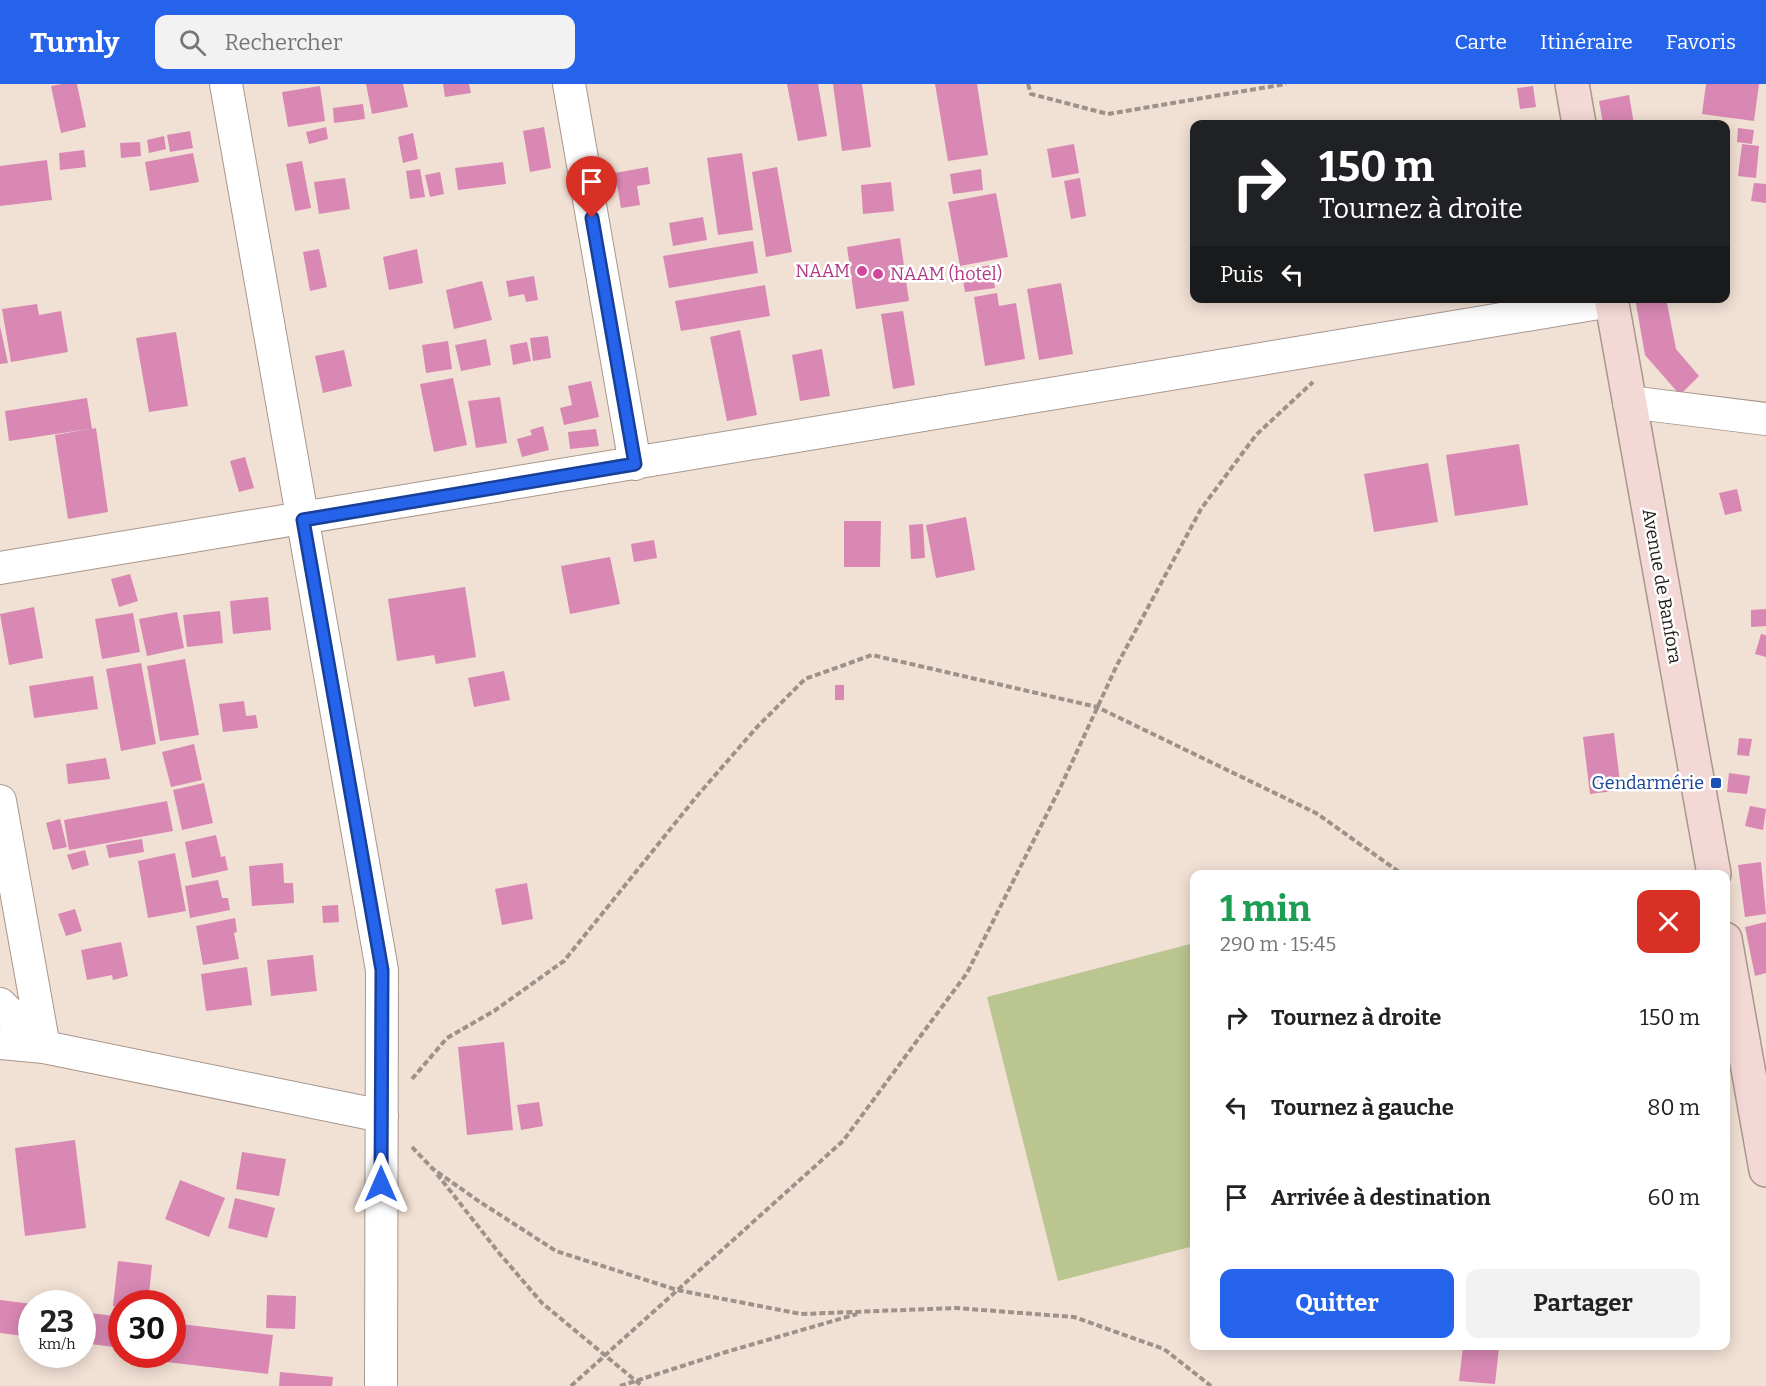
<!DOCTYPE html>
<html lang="fr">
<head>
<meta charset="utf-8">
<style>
  body { margin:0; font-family:Bitter,serif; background:#f2f2f2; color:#222; height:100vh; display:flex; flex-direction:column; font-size:22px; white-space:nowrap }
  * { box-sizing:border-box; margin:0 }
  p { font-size:20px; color:#767676 }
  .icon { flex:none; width:33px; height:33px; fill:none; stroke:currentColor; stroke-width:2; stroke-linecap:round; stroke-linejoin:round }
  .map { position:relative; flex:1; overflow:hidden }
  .sheet { position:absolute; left:1190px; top:786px; width:540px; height:480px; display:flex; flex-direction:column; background:#fff; border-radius:12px; box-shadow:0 3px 15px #0003 }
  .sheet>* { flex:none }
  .guide { position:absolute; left:1190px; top:36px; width:540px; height:183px; border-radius:12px; box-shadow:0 3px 15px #0003; background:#202124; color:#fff; overflow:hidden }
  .speed { position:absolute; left:18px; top:1206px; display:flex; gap:12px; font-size:30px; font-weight:700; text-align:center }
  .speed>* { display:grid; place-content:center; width:78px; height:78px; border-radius:50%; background:#fff; box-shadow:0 3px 15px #0003; line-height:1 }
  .speed small { font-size:15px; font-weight:400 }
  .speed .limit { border:9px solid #d22; background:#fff; color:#111 }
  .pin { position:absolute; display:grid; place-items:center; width:51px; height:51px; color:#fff; margin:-62px -26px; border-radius:50% 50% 50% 0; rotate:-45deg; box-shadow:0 0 6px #0007 }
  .pin .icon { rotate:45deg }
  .me { position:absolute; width:66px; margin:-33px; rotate:0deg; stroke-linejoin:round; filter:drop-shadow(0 0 4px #0008) }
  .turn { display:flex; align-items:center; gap:21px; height:126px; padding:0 30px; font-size:27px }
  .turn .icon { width:78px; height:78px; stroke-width:2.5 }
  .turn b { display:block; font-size:42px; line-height:51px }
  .then { display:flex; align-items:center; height:57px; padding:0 30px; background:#0003; gap:12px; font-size:22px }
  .round { display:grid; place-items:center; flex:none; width:63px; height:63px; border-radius:12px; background:#f2f2f2 }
  .head { display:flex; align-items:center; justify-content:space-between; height:102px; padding:0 30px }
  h1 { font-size:36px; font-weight:700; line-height:45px; color:#1e9e55 }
  .action { display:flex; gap:12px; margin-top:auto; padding:12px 30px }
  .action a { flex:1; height:69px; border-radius:12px; background:#2563eb; color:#fff; font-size:24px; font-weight:700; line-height:69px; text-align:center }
  .action a+a { background:#f2f2f2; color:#222 }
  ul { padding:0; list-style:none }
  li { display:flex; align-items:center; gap:18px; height:90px; padding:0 30px }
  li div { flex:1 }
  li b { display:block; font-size:22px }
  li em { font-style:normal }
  header { display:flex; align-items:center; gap:36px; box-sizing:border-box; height:84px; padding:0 30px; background:#2563eb; color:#fff }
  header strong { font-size:28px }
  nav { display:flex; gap:33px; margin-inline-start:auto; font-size:21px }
  .search { width:420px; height:54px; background:#f2f2f2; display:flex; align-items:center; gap:15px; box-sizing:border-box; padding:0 21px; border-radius:12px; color:#767676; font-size:22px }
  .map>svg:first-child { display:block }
  .green { fill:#bac58f }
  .building { fill:#d888b3 }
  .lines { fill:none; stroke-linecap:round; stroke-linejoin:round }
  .street-casing { stroke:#a8978d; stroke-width:34 }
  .secondary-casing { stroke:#a8978d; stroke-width:36 }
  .path { stroke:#9e9188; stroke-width:4; stroke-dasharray:6 3; stroke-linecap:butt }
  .street { stroke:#fff; stroke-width:32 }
  .secondary { stroke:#f4d8d6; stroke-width:33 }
  .route-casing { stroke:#184099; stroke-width:15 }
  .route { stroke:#2563eb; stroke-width:10 }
  .hotel-dot { fill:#d1479c; stroke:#fff; stroke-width:2 }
  .transit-dot { fill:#1a4fb4; stroke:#fff; stroke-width:2 }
  .labels { text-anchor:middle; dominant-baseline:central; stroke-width:5; stroke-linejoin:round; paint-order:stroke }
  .hotel-label { font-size:18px; fill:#b23c85; stroke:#fff; text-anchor:end }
  .street-label { font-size:18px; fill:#201a16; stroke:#fff }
  .transit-label { font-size:18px; fill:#164399; stroke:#fff; text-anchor:end }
</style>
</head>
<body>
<header>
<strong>Turnly</strong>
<div class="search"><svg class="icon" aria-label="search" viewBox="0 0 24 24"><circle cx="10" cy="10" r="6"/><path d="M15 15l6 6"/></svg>Rechercher</div>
<nav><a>Carte</a><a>Itinéraire</a><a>Favoris</a></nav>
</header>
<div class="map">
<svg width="1766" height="1302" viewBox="0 0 1766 1302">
  <rect width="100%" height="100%" fill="#f1e0d4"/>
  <!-- green -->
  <path class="green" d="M1194,859V1162L1058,1197L987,913Z"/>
  <!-- building -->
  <path class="building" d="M62,0H77L86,43L61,49L51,2Z
    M366,0H403L408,23L372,30Z
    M443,0H469L471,9L445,13Z
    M787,0H818L827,52L798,57Z
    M833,0H862L871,63L842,67Z
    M935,0H977L988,71L948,77Z
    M1706,0H1759L1754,37L1702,30Z
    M320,2L325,37L288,43L282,8Z
    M1533,2L1536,23L1520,25L1517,4Z
    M1629,11L1634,40H1603L1599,17Z
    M363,20L365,35L334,39L333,24Z
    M326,43L328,55L309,60L306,48Z
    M544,43L551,84L530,88L523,47Z
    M1738,44L1754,46L1752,60L1737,58Z
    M190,47L193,64L170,68L167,51Z
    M413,49L418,75L403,79L398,53Z
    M164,52L166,65L149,69L147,56Z
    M140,58L141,72L121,74L120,59Z
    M1074,60L1079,89L1052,94L1047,65Z
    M1742,60L1759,62L1756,94L1738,92Z
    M84,66L86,83L60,86L59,69Z
    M193,69L199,98L150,107L145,78Z
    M742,69L753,146L718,151L707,74Z
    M47,76L52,116L0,122V82Z
    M302,77L311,124L295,127L286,80Z
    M503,78L506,100L458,106L455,84Z
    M648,83L650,100L637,102L640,121L621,124L615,89Z
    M777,83L792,168L766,173L752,88Z
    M420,85L425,113L410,115L406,87Z
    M981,85L983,106L953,110L950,90Z
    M440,88L444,110L430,113L425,91Z
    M345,94L350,125L319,130L314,98Z
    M1080,94L1086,132L1071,135L1064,97Z
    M891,98L894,127L863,130L861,101Z
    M1754,99L1766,100V119L1751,117Z
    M996,109L1008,173L960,182L948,118Z
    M703,133L707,156L673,162L669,139Z
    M900,154L909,217L856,225L847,163Z
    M753,157L758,189L669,204L663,172Z
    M319,165L327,203L310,207L303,168Z
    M417,165L423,199L389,206L383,173Z
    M992,181L995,204L965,208L961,186Z
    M534,192L538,216L526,218L524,210L509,213L506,197Z
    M482,197L492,236L454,245L446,206Z
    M1061,199L1073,270L1039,276L1027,205Z
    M765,201L770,232L681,247L675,217Z
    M997,209L999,222L1016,219L1025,275L985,282L974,213Z
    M1635,214H1666L1676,265L1699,292L1680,311L1645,271Z
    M37,220L39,231L61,227L68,268L11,278L2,225Z
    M903,227L915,301L893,305L881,230Z
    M0,242L8,279L0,280Z
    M740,246L757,331L727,337L710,253Z
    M176,248L188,322L149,328L136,254Z
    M548,252L551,274L533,277L530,254Z
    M486,255L491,281L461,287L455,261Z
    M448,257L452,285L426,289L422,261Z
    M527,258L531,277L513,281L510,261Z
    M822,265L830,312L800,317L792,271Z
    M344,266L352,302L323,309L315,272Z
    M453,294L467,361L434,368L420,300Z
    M591,297L599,333L564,341L560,324L572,321L568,302Z
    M500,313L507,359L476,364L468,317Z
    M87,314L92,345L96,344L108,428L68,435L55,351L89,345L9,357L5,327Z
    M543,342L549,366L522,373L517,355L532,351L530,346Z
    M596,345L599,362L570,365L568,348Z
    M1519,360L1528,421L1455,432L1446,371Z
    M245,373L254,404L239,408L230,377Z
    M1428,379L1438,438L1374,448L1364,390Z
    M1737,405L1742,427L1725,431L1719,409Z
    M966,433L975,486L936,494L926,441Z
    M844,437H881L880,483H844Z
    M923,440L925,474L911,475L909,441Z
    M654,456L657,474L634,478L631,460Z
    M610,473L620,520L570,530L561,482Z
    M130,490L138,517L119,523L111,495Z
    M465,503L476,573L436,580L434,571L397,577L388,515Z
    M268,513L271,546L233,550L230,517Z
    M34,523L43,574L9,581L0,530Z
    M1766,525V542L1751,543V526Z
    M220,527L223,559L187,563L183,531Z
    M177,528L184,564L147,572L139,535Z
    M133,529L140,568L102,575L95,535Z
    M1761,550L1766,551V573L1755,570Z
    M185,575L199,651L160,657L147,582Z
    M141,579L156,660L121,667L106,585Z
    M504,587L510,616L474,623L468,594Z
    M93,592L98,625L34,634L29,602Z
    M835,601H844V616H835Z
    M244,617L246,632L256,631L258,644L223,648L219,620Z
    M1614,649L1621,706L1590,710L1583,653Z
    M1739,654L1752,655L1749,672L1737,671Z
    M194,660L202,696L171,703L162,668Z
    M106,674L110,695L68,700L66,680Z
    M1729,689L1750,692L1747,710L1727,708Z
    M204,699L213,739L182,746L173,706Z
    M167,717L173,747L69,766L64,736Z
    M1750,722L1766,725L1763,746L1745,742Z
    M60,735L67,763L53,766L46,739Z
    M216,751L221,773L225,772L228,786L192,794L185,758Z
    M142,755L144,768L109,774L106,761Z
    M85,766L89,781L72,786L67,771Z
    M175,769L186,827L148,834L138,777Z
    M1761,778L1766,830L1745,833L1738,781Z
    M283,779L284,799H293L294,819L252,822L249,782Z
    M218,796L222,814H228L230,826L190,834L185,802Z
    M527,799L533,835L502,841L495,805Z
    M338,821L339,838L323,839L322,822Z
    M75,825L82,847L66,852L58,830Z
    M235,834L237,848L234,849L239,875L203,881L196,842Z
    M1766,838V889L1755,892L1745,843Z
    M121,858L128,892L113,896L112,891L87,896L81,866Z
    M313,871L317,907L271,912L267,876Z
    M247,883L252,921L206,927L201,890Z
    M504,958L513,1046L467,1051L458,963Z
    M539,1018L543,1042L521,1046L517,1021Z
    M75,1056L86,1144L25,1152L15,1064Z
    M242,1068L286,1075L279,1112L236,1105Z
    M180,1096L225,1114L209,1153L165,1135Z
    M235,1114L275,1124L267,1154L228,1144Z
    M118,1177L152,1181L148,1220H122V1223L113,1222Z
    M267,1211L296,1212L295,1245L266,1244Z
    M0,1216L32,1220V1253L0,1249Z
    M82,1228L122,1233V1264L82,1259Z
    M172,1239L273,1251L268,1290L158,1277V1270H172Z
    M1463,1262L1499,1264L1495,1300L1459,1297Z
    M280,1288L333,1293L332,1302H279Z"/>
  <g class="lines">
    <defs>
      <path id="street" d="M226,0L382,886L381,1302
        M569,0L635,380
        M1629,318L1766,335
        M0,484L1611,217
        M0,717L44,963L0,920
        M0,959L44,963L382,1032"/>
      <path id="secondary" d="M1572,0L1579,40
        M1611,214L1714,790
        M1725,855L1766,1086"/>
    </defs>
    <!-- street casing -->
    <use href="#street" class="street-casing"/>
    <!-- secondary casing -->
    <use href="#secondary" class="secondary-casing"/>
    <!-- path -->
    <path class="path" d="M1028,0L1031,10L1108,30L1286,0
      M412,995L447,954L494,927L564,877L697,712L757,643L805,595L872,571L1097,623L1316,729L1402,790
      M412,1063L433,1085L480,1118L556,1167L677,1206L801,1230L956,1224L1074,1233L1164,1265L1211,1302
      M437,1090L499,1169L542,1219L642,1302
      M571,1302L843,1057L967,889L1061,702L1117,581L1201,425L1256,351L1313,298
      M620,1302L726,1268L857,1230"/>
    <!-- street -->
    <use href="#street" class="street"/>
    <!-- secondary -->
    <use href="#secondary" class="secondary"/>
  </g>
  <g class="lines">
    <defs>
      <path id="route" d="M381,1100L382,886L303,436L635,380L592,134"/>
    </defs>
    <!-- route casing -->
    <use href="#route" class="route-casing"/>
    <!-- route -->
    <use href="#route" class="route"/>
  </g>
  <!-- markers -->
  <g class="hotel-dot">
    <circle cx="862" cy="187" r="6"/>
    <circle cx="878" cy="190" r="6"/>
  </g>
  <rect class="transit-dot" x="1710" y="693" width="12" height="12" rx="3"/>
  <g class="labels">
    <!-- hotel labels -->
    <g class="hotel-label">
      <text x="850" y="187">NAAM</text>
      <text x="890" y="190" text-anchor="start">NAAM (hotel)</text>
    </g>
    <!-- street labels -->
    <g class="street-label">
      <text transform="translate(1662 502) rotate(80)">Avenue de Banfora</text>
    </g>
    <!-- transit labels -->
    <g class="transit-label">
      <text x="1704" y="699">Gendarmérie</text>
    </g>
  </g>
</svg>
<div class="speed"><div>23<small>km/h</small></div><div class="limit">30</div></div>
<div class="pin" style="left:592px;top:134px;background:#d93025"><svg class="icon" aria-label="arrive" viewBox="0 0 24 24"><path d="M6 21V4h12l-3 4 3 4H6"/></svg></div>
<svg class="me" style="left:381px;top:1100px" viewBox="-20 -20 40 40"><path d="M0-17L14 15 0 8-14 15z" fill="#2563eb" stroke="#fff" stroke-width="4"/></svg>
<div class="guide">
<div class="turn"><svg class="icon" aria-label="right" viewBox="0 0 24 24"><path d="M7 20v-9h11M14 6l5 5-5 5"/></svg><div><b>150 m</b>Tournez à droite</div></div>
<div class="then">Puis<svg class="icon" aria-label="left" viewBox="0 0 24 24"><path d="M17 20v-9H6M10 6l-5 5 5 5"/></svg></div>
</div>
<section class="sheet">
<div class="head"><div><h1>1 min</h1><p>290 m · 15:45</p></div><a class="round" style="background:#d93025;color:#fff"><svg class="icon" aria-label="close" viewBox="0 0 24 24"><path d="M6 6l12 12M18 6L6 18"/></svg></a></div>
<ul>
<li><svg class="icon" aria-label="right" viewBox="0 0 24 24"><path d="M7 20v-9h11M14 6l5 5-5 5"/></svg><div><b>Tournez à droite</b></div><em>150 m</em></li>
<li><svg class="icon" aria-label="left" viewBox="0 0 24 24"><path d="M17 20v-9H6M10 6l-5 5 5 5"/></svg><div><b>Tournez à gauche</b></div><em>80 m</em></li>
<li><svg class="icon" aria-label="arrive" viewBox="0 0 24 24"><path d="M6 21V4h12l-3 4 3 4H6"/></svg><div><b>Arrivée à destination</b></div><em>60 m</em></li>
</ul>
<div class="action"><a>Quitter</a><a>Partager</a></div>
</section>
</div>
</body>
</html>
